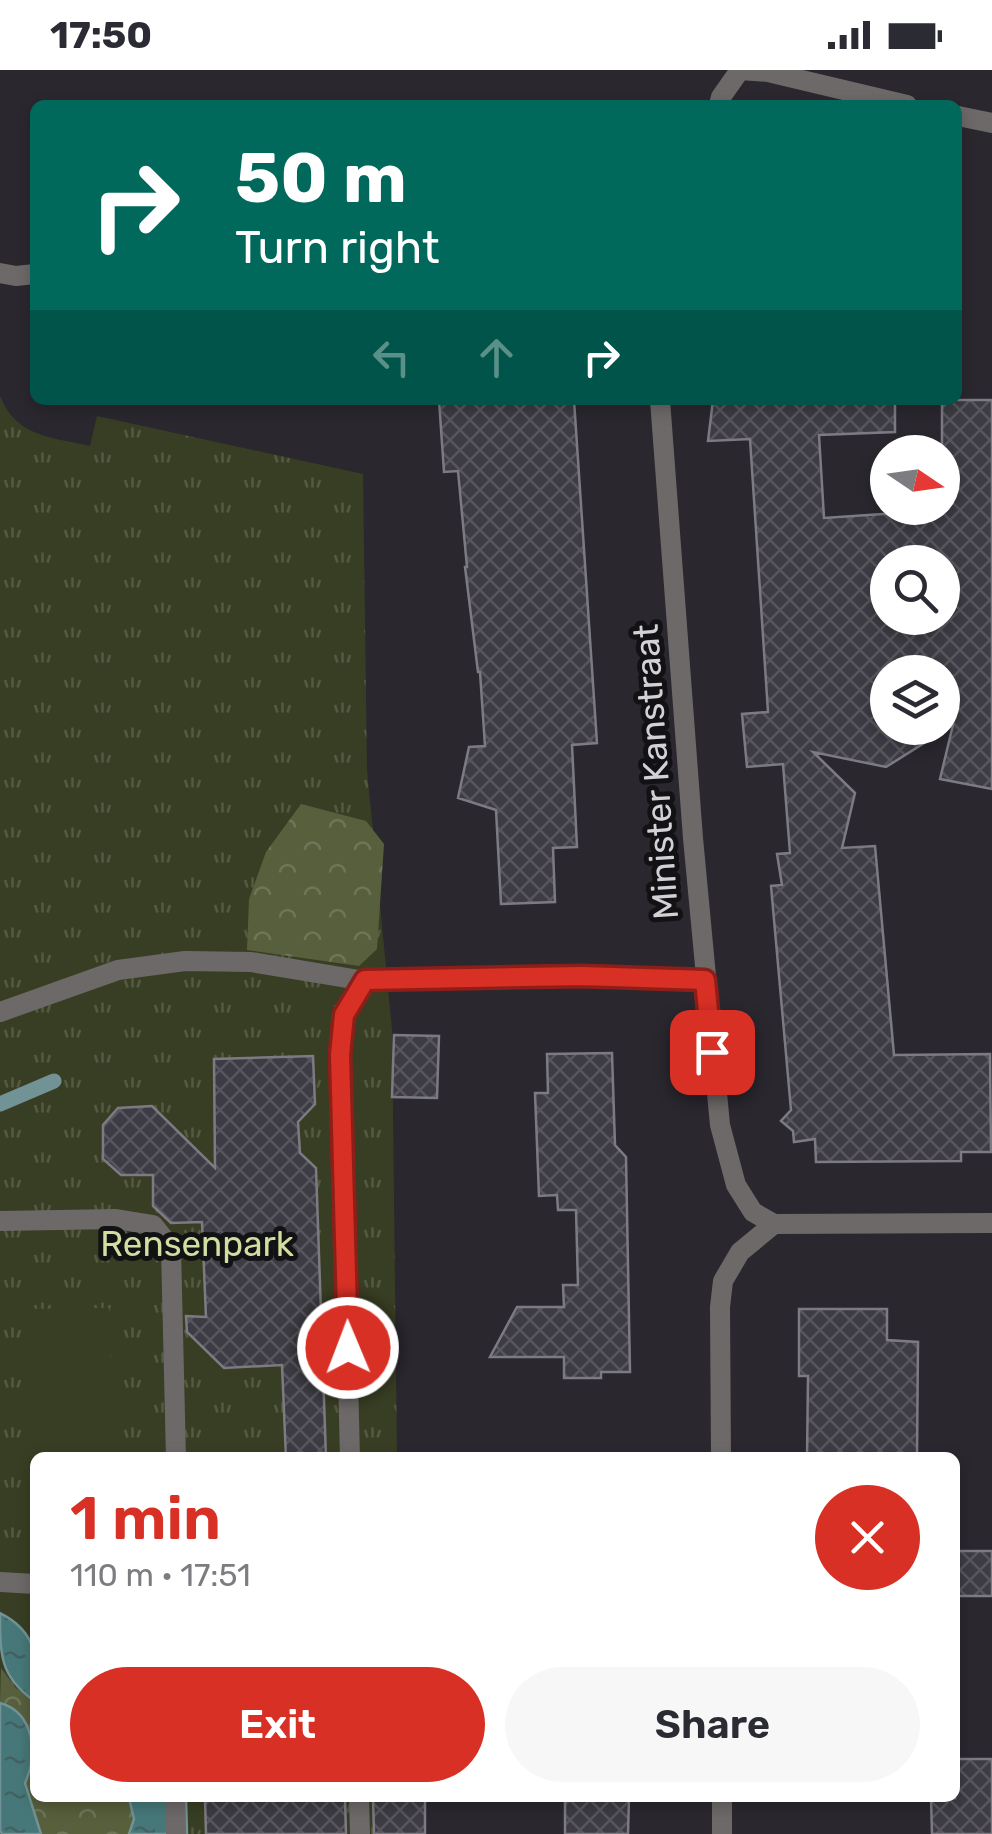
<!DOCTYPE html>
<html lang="en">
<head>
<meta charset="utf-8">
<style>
  body { margin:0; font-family:Rubik,sans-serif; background:#f7f7f7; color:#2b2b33; height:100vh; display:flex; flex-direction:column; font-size:38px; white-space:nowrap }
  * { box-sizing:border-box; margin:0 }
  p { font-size:32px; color:#7c7c81 }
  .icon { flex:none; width:55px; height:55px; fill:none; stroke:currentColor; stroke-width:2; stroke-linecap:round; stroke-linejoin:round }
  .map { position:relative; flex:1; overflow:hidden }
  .details { position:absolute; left:30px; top:1382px; width:930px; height:350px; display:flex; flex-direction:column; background:#fff; border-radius:15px; box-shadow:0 5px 15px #0003 }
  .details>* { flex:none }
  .banner { position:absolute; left:30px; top:30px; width:932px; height:305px; border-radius:15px; box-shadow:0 5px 15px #0003; background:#00695c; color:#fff; overflow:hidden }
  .needle { width:65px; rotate:103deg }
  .tools { position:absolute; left:870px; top:365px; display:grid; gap:20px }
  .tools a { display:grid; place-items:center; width:90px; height:90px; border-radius:50%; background:#fff; box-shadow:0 5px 15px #0003; font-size:50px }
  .pin { position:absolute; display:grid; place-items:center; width:85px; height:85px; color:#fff; margin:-42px; border-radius:20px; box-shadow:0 5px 15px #0006 }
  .me { position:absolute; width:110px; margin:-55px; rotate:359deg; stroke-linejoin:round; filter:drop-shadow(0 0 8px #0008) }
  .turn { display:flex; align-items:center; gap:35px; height:210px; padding:0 40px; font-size:45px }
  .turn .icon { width:130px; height:130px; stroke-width:2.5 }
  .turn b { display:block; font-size:70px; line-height:85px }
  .lanes { display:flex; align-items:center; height:95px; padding:0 40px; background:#0003; justify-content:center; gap:50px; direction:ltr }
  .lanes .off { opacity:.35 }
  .round { display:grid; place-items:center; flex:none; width:105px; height:105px; border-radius:52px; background:#f7f7f7 }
  .head { display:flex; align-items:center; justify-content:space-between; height:170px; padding:0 40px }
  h1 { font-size:60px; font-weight:600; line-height:75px; color:#d93025 }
  .primary-button { display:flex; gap:20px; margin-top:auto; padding:20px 40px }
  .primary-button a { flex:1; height:115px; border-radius:60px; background:#d93025; color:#fff; font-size:40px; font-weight:600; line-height:115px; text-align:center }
  .primary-button a+a { background:#f7f7f7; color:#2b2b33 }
  .status { display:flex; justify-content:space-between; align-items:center; height:70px; padding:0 50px; background:#fff; direction:ltr }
  .status svg { height:28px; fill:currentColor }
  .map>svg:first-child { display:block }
  .grass { fill:url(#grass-tufts) }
  .forest { fill:url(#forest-crowns) }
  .garden { fill:#383e23 }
  .water { fill:url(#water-ripples); stroke:#719395; stroke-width:2.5 }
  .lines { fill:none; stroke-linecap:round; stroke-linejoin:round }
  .stream { stroke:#719395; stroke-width:15 }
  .building { fill:url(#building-cross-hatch); stroke:#7d7a83; stroke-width:2.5; fill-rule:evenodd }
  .lane { stroke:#6e6969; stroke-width:20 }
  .street { stroke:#6e6969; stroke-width:20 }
  .route-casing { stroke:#8d1f18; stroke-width:25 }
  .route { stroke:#d93025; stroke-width:18 }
  .labels { text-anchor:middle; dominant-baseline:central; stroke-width:10; stroke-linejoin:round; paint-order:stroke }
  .street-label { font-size:35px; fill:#d3d1d6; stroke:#121114 }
  .park-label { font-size:35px; fill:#d0dfa1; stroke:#121114 }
</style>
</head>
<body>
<div class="status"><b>17:50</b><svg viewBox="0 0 49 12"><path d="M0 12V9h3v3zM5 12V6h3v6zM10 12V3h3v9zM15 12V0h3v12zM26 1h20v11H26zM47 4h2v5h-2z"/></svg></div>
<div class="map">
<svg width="992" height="1764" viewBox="0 0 992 1764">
  <defs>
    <pattern id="grass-tufts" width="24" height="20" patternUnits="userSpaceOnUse" patternTransform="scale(2.5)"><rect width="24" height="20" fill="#383e23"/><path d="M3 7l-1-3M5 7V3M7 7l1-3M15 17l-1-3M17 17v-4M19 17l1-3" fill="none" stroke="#545942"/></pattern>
    <pattern id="forest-crowns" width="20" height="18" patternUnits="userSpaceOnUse" patternTransform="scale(2.5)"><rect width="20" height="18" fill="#575f3d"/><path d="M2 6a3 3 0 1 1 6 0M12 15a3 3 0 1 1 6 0" fill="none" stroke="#6e7558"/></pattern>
    <pattern id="water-ripples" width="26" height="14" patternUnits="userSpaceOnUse" patternTransform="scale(2.5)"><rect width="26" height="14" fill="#477879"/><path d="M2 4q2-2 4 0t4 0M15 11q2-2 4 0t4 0" fill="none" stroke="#446162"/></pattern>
    <pattern id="building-cross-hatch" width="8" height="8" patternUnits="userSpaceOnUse" patternTransform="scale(2.5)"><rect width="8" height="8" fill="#3d3b43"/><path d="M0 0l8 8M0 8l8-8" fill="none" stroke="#58565d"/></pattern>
  </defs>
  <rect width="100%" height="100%" fill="#2a272f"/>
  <!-- grass -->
  <path class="grass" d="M0,326C16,367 51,367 90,376L97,346L363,404L367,700L392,960L397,1387L35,1388V1728H400L401,1764H0Z"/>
  <!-- forest -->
  <path class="forest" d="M301,734L366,751L384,774L377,879L359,896L247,880L249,829L266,782Z
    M1,1598L16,1618L33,1629L35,1628V1728H129L134,1749L129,1764H41L25,1713L32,1696L6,1634L0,1633Z"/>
  <!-- garden -->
  <path class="garden" d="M109,1238L113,1382L26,1383L23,1239Z"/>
  <!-- water -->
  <path class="water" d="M0,1543C37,1561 41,1593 33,1630C0,1606 0,1585 0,1543Z
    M0,1633C35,1643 38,1685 25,1713L41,1764H2L0,1760Z
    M129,1728H186L187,1764H129L134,1749Z"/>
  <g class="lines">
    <!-- stream -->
    <path class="stream" d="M0,1034L54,1011"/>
  </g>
  <!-- building -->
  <path class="building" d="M439,330H574L597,673L572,675L577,777L553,778L555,832L501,834L496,740L458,728L469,677L485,676L480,602H478L465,497H467L458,401L444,402Z
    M713,330H895V362L819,365L824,448L942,440V330H992V719L940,709L953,655L886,697L813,682L855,723L842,778L875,776L894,985L990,984L991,1082H961V1091L816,1092L815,1069L794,1072L793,1061L781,1051L791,1040L771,816L782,815L777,784L790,783L783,694L747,697L742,644L768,642L750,369L708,371ZM888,492H942V548H888ZM888,602H942V658H888Z
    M394,965L439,966L437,1028L392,1027Z
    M612,983L615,1075L626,1087L630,1302H601V1308H564V1287H490L517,1237H564L563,1215H578L576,1140H558L557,1125L539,1126L535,1023H548L547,984Z
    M313,986L315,1034L298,1052L300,1083L316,1098L326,1388H286L282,1295L224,1298L187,1262L186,1246L206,1247L202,1152L171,1153L153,1136V1105H121L103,1089V1055L118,1038L152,1036L215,1098L214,989Z
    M799,1239H887V1270L918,1272L917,1388H807L808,1306H799Z
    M955,1481H992V1526H955Z
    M955,1689H992V1764H932L931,1728H955Z
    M205,1728H345L346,1764H206Z
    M373,1728H425V1764H374Z
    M565,1728H629L628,1764H565Z"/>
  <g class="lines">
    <!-- lane -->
    <path class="lane" d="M350,1388L340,985L344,945L365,911H415L582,905L705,909
      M359,1728L360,1764"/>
    <!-- street -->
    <path class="street" d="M740,0L768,2L907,35
      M719,35L721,27L740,0
      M958,46L992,53
      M0,203L16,206L35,204
      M660,330L693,768L720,1055L736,1115L753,1142L774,1154L992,1153
      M0,942L118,900L185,891L251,892L365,911
      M0,1151L116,1149L153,1155L171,1178L176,1388
      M721,1388L720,1237L723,1211L740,1182L774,1154
      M0,1512L35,1514
      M175,1728L176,1764
      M722,1728V1764"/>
  </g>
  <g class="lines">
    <defs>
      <path id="route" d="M348,1278L340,985L344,945L365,910L582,906L705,910L712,982"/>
    </defs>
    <!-- route casing -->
    <use href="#route" class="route-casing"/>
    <!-- route -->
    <use href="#route" class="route"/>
  </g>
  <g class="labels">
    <!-- street labels -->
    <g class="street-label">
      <text transform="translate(656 702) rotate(-94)">Minister Kanstraat</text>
    </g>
    <!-- park labels -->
    <g class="park-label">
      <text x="197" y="1174">Rensenpark</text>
    </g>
  </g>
</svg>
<div class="tools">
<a><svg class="needle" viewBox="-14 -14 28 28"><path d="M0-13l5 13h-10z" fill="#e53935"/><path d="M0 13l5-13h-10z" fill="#7c7c81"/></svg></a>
<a><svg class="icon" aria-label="search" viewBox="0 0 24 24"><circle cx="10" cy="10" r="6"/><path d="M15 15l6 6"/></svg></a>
<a><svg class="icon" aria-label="layers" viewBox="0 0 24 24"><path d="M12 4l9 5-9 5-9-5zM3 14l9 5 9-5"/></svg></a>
</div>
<div class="pin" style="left:712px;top:982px;background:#d93025"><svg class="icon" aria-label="arrive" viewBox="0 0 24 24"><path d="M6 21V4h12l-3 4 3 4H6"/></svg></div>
<svg class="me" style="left:348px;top:1278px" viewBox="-20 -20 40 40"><circle r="17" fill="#d93025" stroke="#fff" stroke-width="3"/><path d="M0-11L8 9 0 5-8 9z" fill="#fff"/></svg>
<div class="banner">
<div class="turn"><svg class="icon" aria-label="right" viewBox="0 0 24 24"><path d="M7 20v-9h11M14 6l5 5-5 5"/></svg><div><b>50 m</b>Turn right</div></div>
<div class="lanes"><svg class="icon off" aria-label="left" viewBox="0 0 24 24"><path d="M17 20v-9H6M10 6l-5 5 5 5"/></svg><svg class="icon off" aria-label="ahead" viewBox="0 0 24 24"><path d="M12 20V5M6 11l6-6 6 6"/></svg><svg class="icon" aria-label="right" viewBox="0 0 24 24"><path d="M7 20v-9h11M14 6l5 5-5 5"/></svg></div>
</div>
<section class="details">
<div class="head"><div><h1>1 min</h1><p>110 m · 17:51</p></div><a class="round" style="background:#d93025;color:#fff"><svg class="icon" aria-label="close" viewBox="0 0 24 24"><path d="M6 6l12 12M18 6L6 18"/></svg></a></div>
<div class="primary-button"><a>Exit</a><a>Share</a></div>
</section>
</div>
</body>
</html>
